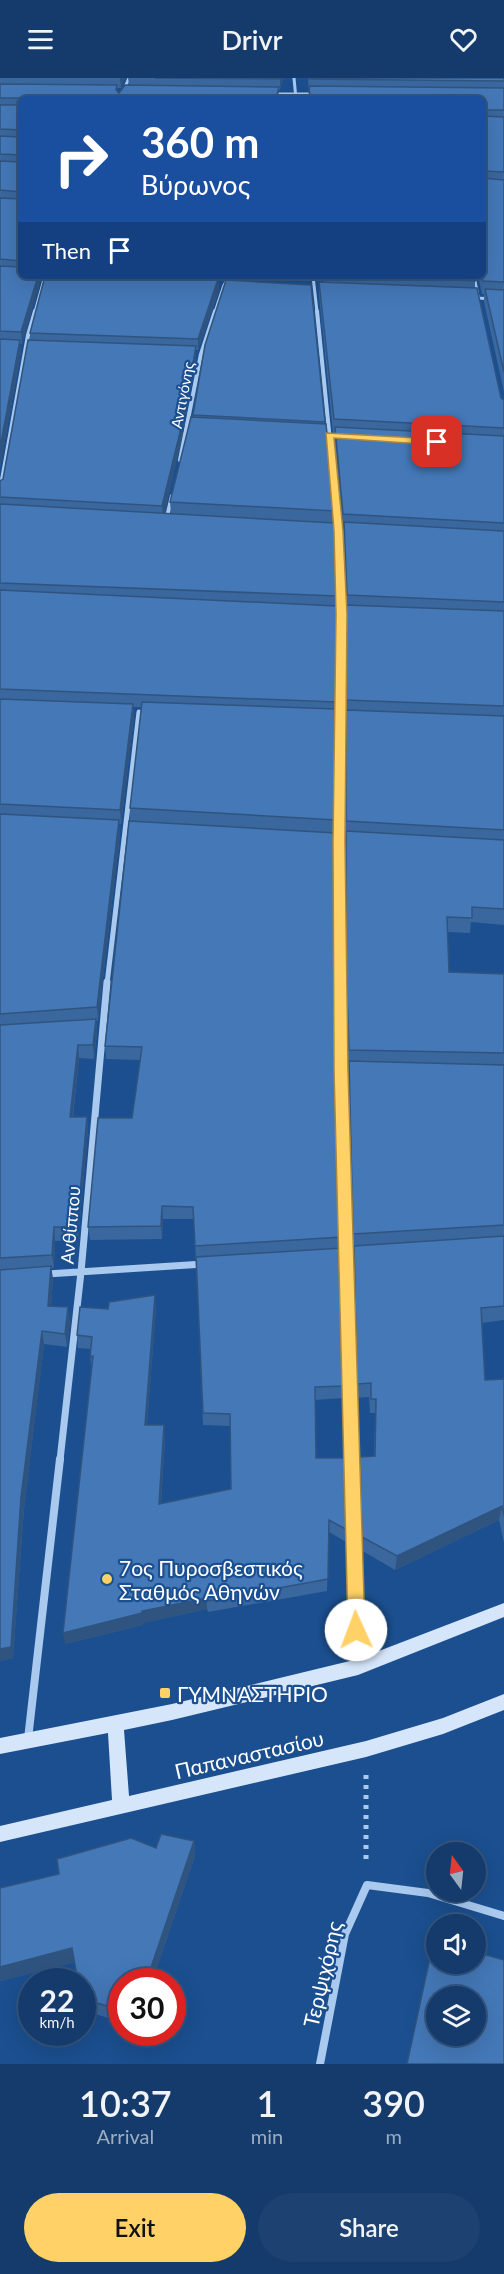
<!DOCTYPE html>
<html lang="en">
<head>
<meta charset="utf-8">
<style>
  body { margin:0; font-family:Lato,sans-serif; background:#1d4271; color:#f1f3f6; height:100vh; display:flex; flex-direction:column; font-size:22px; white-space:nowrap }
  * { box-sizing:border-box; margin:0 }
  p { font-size:20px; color:#9dadc1 }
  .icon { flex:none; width:33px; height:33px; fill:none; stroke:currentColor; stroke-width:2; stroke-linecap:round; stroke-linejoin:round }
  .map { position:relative; height:1986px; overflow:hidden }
  .sheet { display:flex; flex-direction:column; background:#143b6b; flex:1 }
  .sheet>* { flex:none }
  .top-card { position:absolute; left:18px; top:18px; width:468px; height:183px; border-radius:9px; box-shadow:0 6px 24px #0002,0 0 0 2px #33557e; background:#1a4fa0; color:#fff; overflow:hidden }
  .needle { width:39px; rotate:345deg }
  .buttons { position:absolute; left:426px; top:1764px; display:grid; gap:12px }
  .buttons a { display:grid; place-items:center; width:60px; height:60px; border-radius:50%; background:#143b6b; box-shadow:0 6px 24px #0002,0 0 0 2px #33557e; font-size:30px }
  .speed { position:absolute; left:18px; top:1890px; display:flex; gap:12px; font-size:30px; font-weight:700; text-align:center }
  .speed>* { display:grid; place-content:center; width:78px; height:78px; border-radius:50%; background:#143b6b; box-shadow:0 6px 24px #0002,0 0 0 2px #33557e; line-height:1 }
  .speed small { font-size:15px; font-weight:400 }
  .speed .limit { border:9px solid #d22; background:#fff; color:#111 }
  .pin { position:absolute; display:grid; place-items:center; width:51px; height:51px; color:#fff; margin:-26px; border-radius:12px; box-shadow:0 3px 9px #0006 }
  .me { position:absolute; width:66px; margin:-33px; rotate:358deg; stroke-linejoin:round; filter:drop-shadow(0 0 4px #0008) }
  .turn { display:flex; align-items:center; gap:21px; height:126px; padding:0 24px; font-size:27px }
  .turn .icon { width:78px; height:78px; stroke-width:2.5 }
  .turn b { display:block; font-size:42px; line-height:51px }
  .then { display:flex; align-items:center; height:57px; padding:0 24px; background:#0003; gap:12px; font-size:22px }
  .eta { display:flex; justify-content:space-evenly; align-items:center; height:102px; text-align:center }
  .eta b { font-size:36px; font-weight:600; line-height:42px }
  .button { display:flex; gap:12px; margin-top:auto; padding:12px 24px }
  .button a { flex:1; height:69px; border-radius:36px; background:#ffd166; color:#111; font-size:24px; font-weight:600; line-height:69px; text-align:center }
  .button a+a { background:#1d4271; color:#f1f3f6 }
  header { display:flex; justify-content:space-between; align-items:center; height:78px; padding:0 24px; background:#143b6b; font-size:27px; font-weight:600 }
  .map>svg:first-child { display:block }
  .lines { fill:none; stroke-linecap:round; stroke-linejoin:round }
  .path { stroke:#a9c9ee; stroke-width:5; stroke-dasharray:4 6; stroke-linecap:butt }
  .street-far4 { stroke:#a9c9ee; stroke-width:3 }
  .street-far3 { stroke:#a9c9ee; stroke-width:4 }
  .street-far2 { stroke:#a9c9ee; stroke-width:5 }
  .street-far1 { stroke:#a9c9ee; stroke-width:7 }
  .street { stroke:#a9c9ee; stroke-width:8 }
  .secondary { fill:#d6e6fa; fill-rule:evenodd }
  .wall { fill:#3a679d }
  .shaded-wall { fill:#305480 }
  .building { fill:#4478b7; stroke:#305480; stroke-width:1.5; fill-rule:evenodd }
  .route { fill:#ffd166; stroke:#a68842; stroke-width:1.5 }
  .poi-dot { fill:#ffd166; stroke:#1b4f8f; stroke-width:2 }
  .labels { text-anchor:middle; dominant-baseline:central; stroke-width:4.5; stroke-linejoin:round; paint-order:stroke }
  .far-street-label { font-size:15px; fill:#fff; stroke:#1b4f8f }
  .street-label { font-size:18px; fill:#fff; stroke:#1b4f8f }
  .near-poi-label { font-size:21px; fill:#fff; stroke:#1b4f8f; text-anchor:start }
  .near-street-label { font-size:21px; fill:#fff; stroke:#1b4f8f }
</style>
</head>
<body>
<header><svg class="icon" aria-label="menu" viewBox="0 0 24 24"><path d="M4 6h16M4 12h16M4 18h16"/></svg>Drivr<svg class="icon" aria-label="heart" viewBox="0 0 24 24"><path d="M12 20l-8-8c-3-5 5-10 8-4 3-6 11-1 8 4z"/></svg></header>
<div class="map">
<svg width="504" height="1986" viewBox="0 0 504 1986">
  <rect width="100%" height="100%" fill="#1b4f8f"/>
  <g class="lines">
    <!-- path -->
    <path class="path" d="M366,1697V1785"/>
    <!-- street-far4 -->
    <path class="street-far4" d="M294,0L296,21
      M271,16H314
      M120,21L129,0
      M313,198L317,234
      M474,198L478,218
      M472,220L504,221
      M35,234L45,198
      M215,234L224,207L230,198"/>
    <!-- street-far3 -->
    <path class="street-far3" d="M317,233L339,453L341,530
      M180,382L201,276L215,233
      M0,413L28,257L35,233
      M166,443L172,418"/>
    <!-- street-far2 -->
    <path class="street-far2" d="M107,906L139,634
      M340,906L341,529"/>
    <!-- street-far1 -->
    <path class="street-far1" d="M340,904L352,1382
      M47,1196L204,1186
      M60,1382L81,1194L107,904"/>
    <!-- street -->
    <path class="street" d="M352,1381L358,1588
      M28,1661L60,1381
      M320,1986L345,1856L367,1807L428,1815L504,1838"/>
    <!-- secondary -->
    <path class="secondary" d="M504,1525V1539L358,1597L172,1642L124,1652L129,1718L366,1663L443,1640L504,1616V1632L443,1656L366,1679L0,1764V1748L112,1722L108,1655L0,1676V1660L172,1626L358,1581Z"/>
  </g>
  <!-- wall -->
  <path class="wall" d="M0,0H125L121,10H117V13L119,15L129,7L128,0H283L280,12H279L278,21H21V198L22,266H20L21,274L0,390Z
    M308,0H504V314L484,224V216H482L478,198H483V21H309Z
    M45,198H221L218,202L219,212L198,272H196V280L184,350L164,436H171L170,424L193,337L311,207L325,346L335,433V445L337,514L336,754V979L346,1308L345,1320L315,1322L316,1380L349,1453L348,1465L329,1454L327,1513L208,1534L207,1531L143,1545V1547L65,1566L92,1291L90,1279L91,1271L78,1270L77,1257L108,1231L156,1230L147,1347L165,1359L161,1426L231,1411L230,1348L203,1347L194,1141H163L162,1161L90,1162L88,1149L132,1040L140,982L106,981L105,968L130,743V730L142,629H133L134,639L121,746H119L120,756L98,943H96L97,954L94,981L79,980L73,1039H87L88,1052L78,1162L55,1163L54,1190H51L53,1201L51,1228L70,1242L67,1269L44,1266L24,1431L13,1580L0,1583V403L3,401L30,262V255Z
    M323,198H474L475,203V210L501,320L504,322V847L471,844L470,855L447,854L449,894L504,896V1242L482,1245L485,1302L504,1301V1465L499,1442L395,1492L361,1472L359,1392L360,1379L374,1378L375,1335H370L369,1319L356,1320L353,1182V1171H352L348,998L349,987H348L345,901L346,532L344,450L334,363V355H333L319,217V204H323Z
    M194,1763L195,1778L152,1904H122V1944L85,1933L82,1925V1904L75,1884L0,1903V1810L59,1796L156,1770Z"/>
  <!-- shaded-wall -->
  <path class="shaded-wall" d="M120,0H125L121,10Z
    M281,0H283L280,12V1Z
    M38,198H42L22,266L21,254Z
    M218,198H221L218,202L219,212L198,272V261L218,202Z
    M20,262L21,274L0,390V370Z
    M196,268V280L184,350L163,441L162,428Z
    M133,626L134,639L121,746L120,732Z
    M119,742L120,756L98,943L97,929Z
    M96,941L97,954L94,981L93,967Z
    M78,967L79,980L71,1052L70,1039Z
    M87,1039L88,1052L78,1162L77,1149Z
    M162,1128L163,1141L162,1161L161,1148Z
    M54,1149L55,1163L54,1190L52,1177Z
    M51,1188L53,1201L50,1241L48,1228Z
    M155,1217L156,1230L146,1359L145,1347Z
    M68,1229L70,1242L67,1269L65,1256Z
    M42,1253L44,1266L24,1431L13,1580L0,1583V1571L21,1419Z
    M164,1347L165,1359L160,1438L159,1426Z
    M502,1428L499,1442L395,1492L397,1478Z
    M207,1520V1531L143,1545V1547L65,1566L63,1555L142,1533Z
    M194,1763L195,1778L152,1904H146Z
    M72,1870L76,1884L0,1903V1889Z"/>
  <!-- building -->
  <path class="building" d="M155,0H281L280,1Z
    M309,0H504V3L309,1Z
    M0,6L117,7L116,12L119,15L125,7L279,9L276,21H21V20H0Z
    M309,8L504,10V32H484L483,33V21H310Z
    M0,27H21V52L0,51Z
    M483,38L504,39V94L484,93L483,94Z
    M0,58L20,59L21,58V77L0,76Z
    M0,83L20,84L21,83V114L0,112Z
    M483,100L504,102V204L483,203L482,198H483Z
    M0,120L20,121L21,120V183L0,181Z
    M0,188L20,189L21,188V198H38L21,254L0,253Z
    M45,198H171L218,201L198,261L30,255Z
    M377,198H474L475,203Z
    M226,202L311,207L325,344L193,337L205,267Z
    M319,204L477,210L501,320L504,322V350L334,341Z
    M485,211L504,212V294Z
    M0,261L20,262L0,370Z
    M28,262L196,268L184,338L162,428L0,419V403L3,401Z
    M191,339L326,346L335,433L170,424Z
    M335,349L504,358V445L343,436Z
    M0,426L335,445L337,518L0,505Z
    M344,444L504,453V524L347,517Z
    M0,512L337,528L336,624L0,611Z
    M346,527L504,533V628L346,622Z
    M0,621L133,626L120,732L0,726Z
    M142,624L336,631V742L130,730Z
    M346,632L504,638V752L346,743Z
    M0,736L119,742L97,929L0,936Z
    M129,743L336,755V979L342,1159L195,1168L193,1129L162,1128L161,1148L88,1149L98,1040H132L142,969L105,968Z
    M346,753L504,762V831L472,829V840L447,839L449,894L504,896V975L349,972L346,886Z
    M96,941L93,967H78L70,1039H87L77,1149H54L52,1177L0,1180V947Z
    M349,983L504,987V1147L353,1156Z
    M504,1158V1228L481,1230L485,1302L504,1301V1438L502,1428L397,1478L362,1459L360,1379L375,1378L376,1321H371V1305L357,1306L354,1168Z
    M342,1170L346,1308L315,1309L316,1380H347L349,1453L329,1442L328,1501L207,1523V1520L142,1533V1535L63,1555L93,1278L90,1279L92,1259L77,1257L80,1229L108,1231L109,1224L155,1217L145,1347H164L159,1426L231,1411L230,1336L203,1335L196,1179Z
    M51,1188L48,1228L68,1229L65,1256L42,1253L21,1419L11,1569L0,1571V1192Z
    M161,1756L194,1763L146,1904H122V1932L82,1921V1904H78L72,1870L0,1889V1810L59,1796L57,1781L131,1760L156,1770Z
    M434,1861L436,1862V1886H476V1874L504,1882V1986H407ZM436,1918H476V1958H436Z"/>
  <!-- route -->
  <path class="route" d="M326,355L437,361L442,364L437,367L334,360L343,453L347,536L345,763L348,992L365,1552L363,1558L356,1560L350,1558L348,1552L334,992L333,763L336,536L334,453Z"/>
  <!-- markers -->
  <g class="poi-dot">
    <circle cx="107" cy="1501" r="6"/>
    <rect x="159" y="1609" width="12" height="12" rx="3"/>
  </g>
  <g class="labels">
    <!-- far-street labels -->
    <g class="far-street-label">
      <text transform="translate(182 317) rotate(-79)">Αντιγόνης</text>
    </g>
    <!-- street labels -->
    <g class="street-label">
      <text transform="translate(70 1147) rotate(-85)">Ανθίππου</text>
    </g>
    <!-- near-poi labels -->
    <g class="near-poi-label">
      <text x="119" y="1489">7ος Πυροσβεστικός<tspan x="119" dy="24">Σταθμός Αθηνών</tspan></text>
      <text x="177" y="1615">ΓΥΜΝΑΣΤΗΡΙΟ</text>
    </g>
    <!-- near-street labels -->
    <g class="near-street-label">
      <text transform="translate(249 1676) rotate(-13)">Παπαναστασίου</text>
      <text transform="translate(322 1896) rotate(-77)">Τερψιχόρης</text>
    </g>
  </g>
</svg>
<div class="buttons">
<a><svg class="needle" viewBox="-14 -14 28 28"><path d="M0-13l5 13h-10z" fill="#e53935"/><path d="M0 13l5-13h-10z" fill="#9dadc1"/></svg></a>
<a><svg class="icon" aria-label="sound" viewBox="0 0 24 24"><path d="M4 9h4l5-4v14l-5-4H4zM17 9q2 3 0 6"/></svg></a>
<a><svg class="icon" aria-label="layers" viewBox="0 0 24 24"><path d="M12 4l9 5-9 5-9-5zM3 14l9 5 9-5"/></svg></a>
</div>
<div class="speed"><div>22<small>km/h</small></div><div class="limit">30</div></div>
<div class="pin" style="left:437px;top:364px;background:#d93025"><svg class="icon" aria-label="arrive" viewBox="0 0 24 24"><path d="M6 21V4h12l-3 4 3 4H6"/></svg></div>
<svg class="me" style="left:356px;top:1552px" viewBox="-20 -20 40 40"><circle r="19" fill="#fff"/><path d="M0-13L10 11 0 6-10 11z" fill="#ffd166"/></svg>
<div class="top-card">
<div class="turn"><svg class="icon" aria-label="right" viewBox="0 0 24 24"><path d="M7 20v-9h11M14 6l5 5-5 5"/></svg><div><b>360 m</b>Βύρωνος</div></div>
<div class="then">Then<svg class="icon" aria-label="arrive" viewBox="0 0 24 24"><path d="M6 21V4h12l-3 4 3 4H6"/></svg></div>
</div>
</div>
<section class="sheet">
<div class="eta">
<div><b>10:37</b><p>Arrival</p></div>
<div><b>1</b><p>min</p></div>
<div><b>390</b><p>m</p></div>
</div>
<div class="button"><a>Exit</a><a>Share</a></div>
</section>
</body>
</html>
